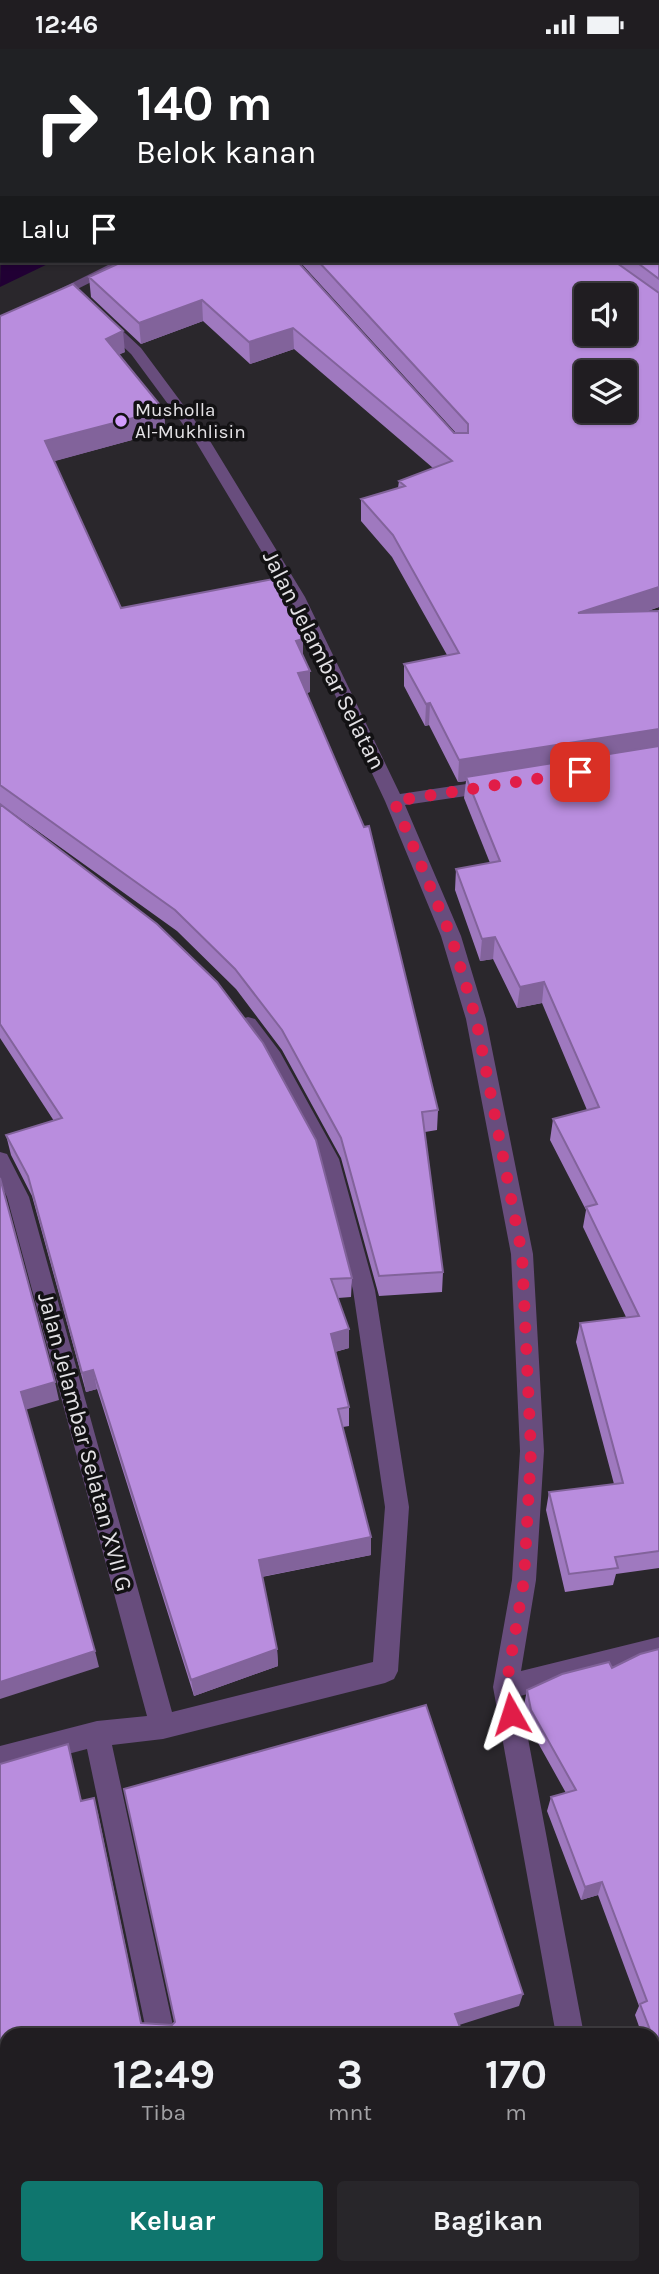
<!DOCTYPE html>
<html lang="id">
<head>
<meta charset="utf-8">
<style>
  body { margin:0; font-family:Karla,sans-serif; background:#28262a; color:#f1f3f6; height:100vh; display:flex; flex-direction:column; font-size:26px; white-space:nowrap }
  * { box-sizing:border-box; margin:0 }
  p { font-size:23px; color:#a2a2a5 }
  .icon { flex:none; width:38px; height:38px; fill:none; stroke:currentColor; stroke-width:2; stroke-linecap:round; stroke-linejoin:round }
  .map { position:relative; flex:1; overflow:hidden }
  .details { position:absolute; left:0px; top:1979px; width:660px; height:247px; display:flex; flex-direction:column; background:#201d21; border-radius:21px 21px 0 0; box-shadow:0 2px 5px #0004,0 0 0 2px #3d3b3f }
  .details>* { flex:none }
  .guide { position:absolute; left:0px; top:0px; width:660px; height:214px; box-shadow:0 2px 5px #0004,0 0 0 2px #3d3b3f; background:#202124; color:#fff; overflow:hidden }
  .controls { position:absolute; left:574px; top:234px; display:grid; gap:14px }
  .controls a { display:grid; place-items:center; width:63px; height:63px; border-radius:7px; background:#201d21; box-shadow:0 2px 5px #0004,0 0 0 2px #3d3b3f; font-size:35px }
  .pin { position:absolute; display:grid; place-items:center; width:60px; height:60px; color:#fff; margin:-30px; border-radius:14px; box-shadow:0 4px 10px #0006 }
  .me { position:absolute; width:77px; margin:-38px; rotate:354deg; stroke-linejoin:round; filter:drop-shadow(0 0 5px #0008) }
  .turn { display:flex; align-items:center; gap:24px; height:147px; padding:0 21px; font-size:32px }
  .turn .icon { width:91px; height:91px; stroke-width:2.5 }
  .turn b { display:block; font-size:49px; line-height:60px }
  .then { display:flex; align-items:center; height:66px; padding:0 21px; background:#0003; gap:14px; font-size:26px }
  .eta { display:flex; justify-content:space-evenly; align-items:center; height:119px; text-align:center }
  .eta b { font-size:42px; font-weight:700; line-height:49px }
  .button { display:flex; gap:14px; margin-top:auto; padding:14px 21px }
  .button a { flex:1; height:80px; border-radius:7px; background:#0f766e; color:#fff; font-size:28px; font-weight:700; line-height:80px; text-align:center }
  .button a+a { background:#28262a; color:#f1f3f6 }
  .status { display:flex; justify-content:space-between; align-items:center; height:49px; padding:0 35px; background:#201d21; direction:ltr }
  .status svg { height:19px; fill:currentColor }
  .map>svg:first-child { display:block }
  .water { fill:#210034 }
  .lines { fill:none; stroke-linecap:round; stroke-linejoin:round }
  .minor { fill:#684d7d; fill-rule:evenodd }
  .highway { fill:#bf79f3; fill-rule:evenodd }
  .wall { fill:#9f79bf }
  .shaded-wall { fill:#82639b }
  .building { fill:#b98dde; stroke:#82639b; stroke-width:2; fill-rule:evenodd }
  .route { stroke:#e11d48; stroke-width:12; stroke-dasharray:0 21.6 }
  .poi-dot { fill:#d29dfd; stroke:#121113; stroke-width:2.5 }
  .labels { text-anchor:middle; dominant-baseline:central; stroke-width:7; stroke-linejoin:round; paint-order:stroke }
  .far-poi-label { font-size:19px; fill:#e4e2e6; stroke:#121113; text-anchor:start }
  .street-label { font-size:23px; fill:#e4e2e6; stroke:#121113 }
</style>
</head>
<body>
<div class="status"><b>12:46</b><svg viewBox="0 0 49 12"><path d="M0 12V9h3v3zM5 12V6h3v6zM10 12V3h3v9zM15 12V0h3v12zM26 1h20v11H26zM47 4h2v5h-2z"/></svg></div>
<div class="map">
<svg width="659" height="2225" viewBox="0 0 659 2225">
  <rect width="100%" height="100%" fill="#2a272c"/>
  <!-- water -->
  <path class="water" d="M2,158V212H54L0,238Z"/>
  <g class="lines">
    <!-- minor -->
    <path class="minor" d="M551,0H565L549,2Z
      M658,58H659V66H658Z
      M116,212H133L0,279V270Z
      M100,270H110L141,299L210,392L305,548L400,745L493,731L502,737L493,743L405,756L461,887L486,970L533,1205L544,1402L536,1531L521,1622L659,1588V1612L520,1647L584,1986H556L493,1638L512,1531L520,1402L511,1205L466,970L441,887L385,752L289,548L196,393L131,305L100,276Z
      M248,968L255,970L280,1003L339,1110L375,1241L409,1458L398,1622L394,1630L385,1634L163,1690L112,1696L175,1986H147L87,1700L0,1723V1697L97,1672L147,1667L7,1148L0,1133V1103L7,1105L29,1148L172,1663L373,1613L385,1458L353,1241L319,1110L266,1013L238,975L241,970Z
      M659,2097V2127L653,2129V2099Z
      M196,2219H226L228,2225H198Z
      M601,2219H631L632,2225H602Z"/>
    <!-- highway -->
    <path class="highway" d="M69,0H83L67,2Z
      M162,0H176L160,2Z
      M234,0H248L232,2Z
      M2,28V36L0,37V29Z
      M2,72V80L0,81V73Z
      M2,103V111L0,112V104Z"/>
  </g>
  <!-- wall -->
  <path class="wall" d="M658,67L659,68V127L658,128L659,132V558L645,563L659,562V1519L616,1525L613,1536L565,1543L546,1461L549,1443L614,1435L576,1293L580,1274L626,1268L583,1178L586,1161L550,1091L553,1070L587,1061L542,954L517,959L493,910L480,912L455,841L456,820L490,814L464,749L466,732L458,733L429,676L425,677L404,637V615L447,606L392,508L361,472V450L398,439L399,432L433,419L294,300L250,315L203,272L141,295L91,248L89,228L297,212L454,384H456L299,212H658Z
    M0,267L125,303L119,305L164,361L165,382L54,412L121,559L303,607L310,622V643L307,644L438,1061L437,1081L425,1083L443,1223L442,1243L379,1247L341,1109L282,1001L236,940L177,882L0,755Z
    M0,755L352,1229L351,1248L338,1249L349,1280V1299L335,1303L349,1358V1377L343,1378L371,1506L262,1528L277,1600L278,1617L194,1647L97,1340L86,1343L32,1147L11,1106L6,1086L54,1072L0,989Z
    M659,1600V2019L655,2020L653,2015V1986H642L635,1966L639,1957L598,1846L581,1851L547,1762L551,1748L566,1744L528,1676L524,1656L527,1641L612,1619Z
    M659,2131V2199L653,2184V2133Z"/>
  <!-- shaded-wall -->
  <path class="shaded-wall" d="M202,251L203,272L141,295L139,274Z
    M293,279L294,300L250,315L249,293Z
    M123,282L125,303L108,311L106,290Z
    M164,361L165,382L48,414L45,392Z
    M659,538V558L575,586L578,564Z
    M303,590V612L296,592Z
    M310,622V643L299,645L298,624Z
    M430,654L429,676L425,677L426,655Z
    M659,680V699L466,728V732L458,733L459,711Z
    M495,888L493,910L480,912L482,890Z
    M544,933L542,954L517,959L520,938Z
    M349,1280V1299L331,1304V1285Z
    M93,1321L97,1340L86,1343L82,1324Z
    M55,1333L59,1351L25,1361L21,1343Z
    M371,1488V1506L260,1528L259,1511Z
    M277,1600L278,1617L194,1647L191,1631Z
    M95,1602L99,1618L0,1650V1633Z
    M94,1749L98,1764L144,1986L141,1974Z
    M602,1833L598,1846L581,1851L585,1838Z
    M523,1945L519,1957L453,1978L455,1965Z"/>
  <!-- building -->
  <path class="building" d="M658,67L659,68V106L658,107L659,111V127L658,128L659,132V230L635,212H658Z
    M124,212H297L454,384H468V375L318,212H614L659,244V538L578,564L659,562V680L459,711L430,654L426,655L404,615L459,604L393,486L361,450L405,437L399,432L452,412L293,279L249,293L202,251L139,274L89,228ZM586,247H625V285H586ZM586,324H625V362H586Z
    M73,235L123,282L106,290L164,361L45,392L121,559L273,530L303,590L296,592L310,622L298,624L364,778L369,777L438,1061L422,1063L443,1223L379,1227L341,1089L282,981L235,920L175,861L0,736V267Z
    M659,697V1502L615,1508L618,1519L569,1525L549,1443L623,1434L580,1274L639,1267L586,1158L597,1155L553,1070L599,1058L544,933L520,938L495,888L482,890L456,820L500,812L466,728Z
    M0,755L157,875L217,933L263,994L316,1091L352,1229L331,1230L349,1280L331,1285L349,1358L338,1360L371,1488L259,1511L277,1600L191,1631L93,1321L82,1324L28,1127L6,1086L62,1069L0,975Z
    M0,1129L55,1333L21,1343L95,1602L0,1633Z
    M659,1600V2006L653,1986H652L640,1955L647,1952L602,1833L585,1838L551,1748L576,1741L531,1661L527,1641L562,1625L609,1613L612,1619L640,1605Z
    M426,1656L523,1945L455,1965L463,1986H7V2219H116L117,2225H0V1715L68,1695L81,1752L94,1749L141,1974L172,1976L175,1973L124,1740Z
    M659,2131V2177L653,2162V2133Z
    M247,2219H505L507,2225H241L248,2222Z"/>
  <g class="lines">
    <!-- route -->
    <path class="route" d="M511,1665L506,1638L524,1531L531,1402L522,1205L476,970L451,887L394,752L580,723"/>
  </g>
  <!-- markers -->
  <circle class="poi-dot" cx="121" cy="372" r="7"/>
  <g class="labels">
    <!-- far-poi labels -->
    <g class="far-poi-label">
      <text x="135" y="361">Musholla<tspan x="135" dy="22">Al-Mukhlisin</tspan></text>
    </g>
    <!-- street labels -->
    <g class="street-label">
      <text transform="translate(324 611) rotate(63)">Jalan Jelambar Selatan</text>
      <text transform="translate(85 1393) rotate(75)">Jalan Jelambar Selatan XVII G</text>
    </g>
  </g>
</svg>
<div class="controls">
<a><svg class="icon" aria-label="sound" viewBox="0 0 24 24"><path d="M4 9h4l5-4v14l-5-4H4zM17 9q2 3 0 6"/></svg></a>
<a><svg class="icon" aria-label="layers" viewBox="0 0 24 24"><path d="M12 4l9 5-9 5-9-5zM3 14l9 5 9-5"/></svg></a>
</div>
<div class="pin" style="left:580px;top:723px;background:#d93025"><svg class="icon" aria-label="arrive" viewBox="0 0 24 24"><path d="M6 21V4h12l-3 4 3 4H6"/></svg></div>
<svg class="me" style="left:511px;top:1665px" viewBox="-20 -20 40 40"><path d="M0-17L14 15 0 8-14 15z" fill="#e11d48" stroke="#fff" stroke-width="4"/></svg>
<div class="guide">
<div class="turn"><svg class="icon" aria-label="right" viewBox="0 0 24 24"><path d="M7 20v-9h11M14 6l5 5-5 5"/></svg><div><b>140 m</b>Belok kanan</div></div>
<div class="then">Lalu<svg class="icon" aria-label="arrive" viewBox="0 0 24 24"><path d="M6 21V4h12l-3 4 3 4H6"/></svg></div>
</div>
<section class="details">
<div class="eta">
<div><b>12:49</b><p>Tiba</p></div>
<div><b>3</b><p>mnt</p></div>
<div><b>170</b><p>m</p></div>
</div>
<div class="button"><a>Keluar</a><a>Bagikan</a></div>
</section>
</div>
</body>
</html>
